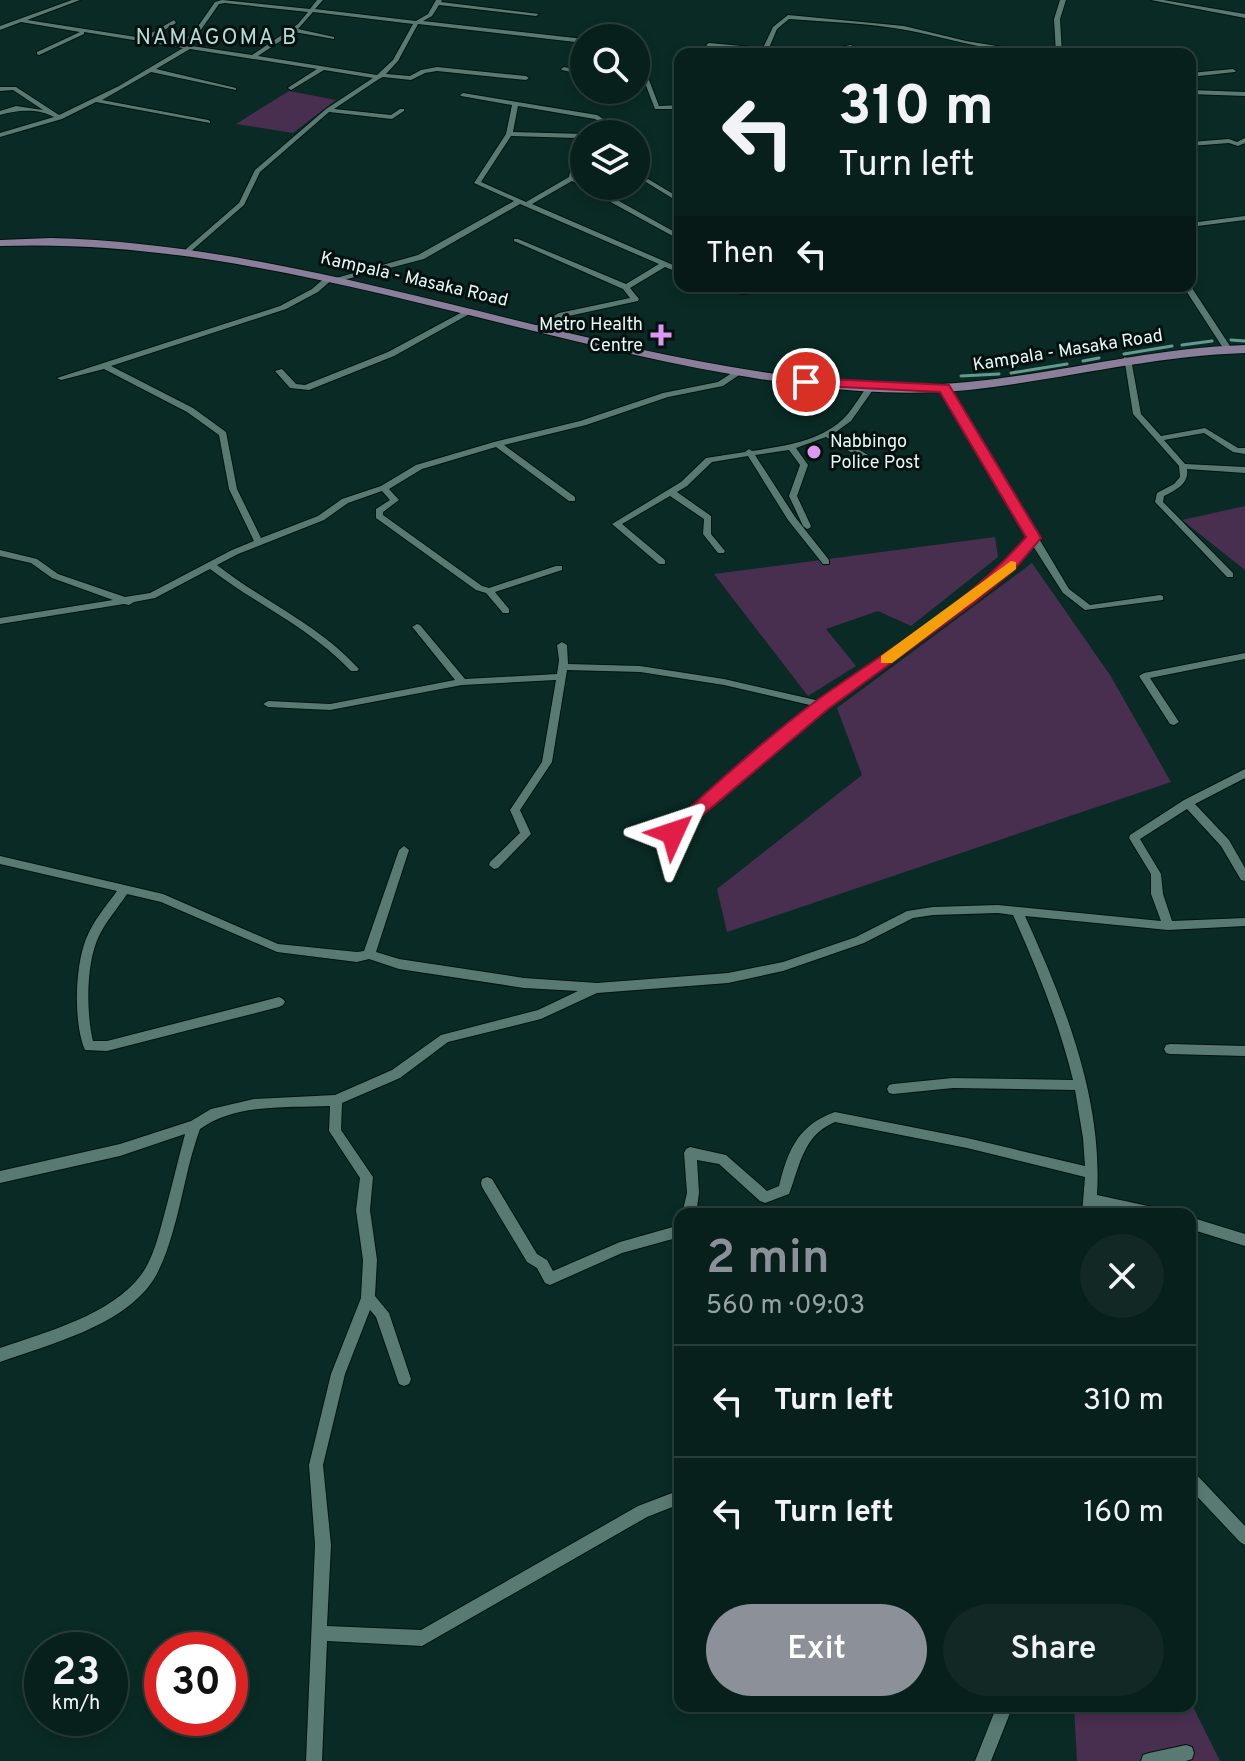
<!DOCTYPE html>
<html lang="en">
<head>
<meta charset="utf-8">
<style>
  body { margin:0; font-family:Overpass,sans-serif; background:#112825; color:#f1f3f6; height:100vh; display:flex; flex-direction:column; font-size:30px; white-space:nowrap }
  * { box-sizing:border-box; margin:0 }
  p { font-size:26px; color:#98a3a3 }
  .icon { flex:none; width:44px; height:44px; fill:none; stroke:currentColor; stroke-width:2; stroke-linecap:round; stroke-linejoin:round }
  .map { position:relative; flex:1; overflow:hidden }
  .details { position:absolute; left:674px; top:1208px; width:522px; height:504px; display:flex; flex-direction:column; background:#08201c; border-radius:16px; box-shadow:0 4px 12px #0003,0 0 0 2px #293e3b }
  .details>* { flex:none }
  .hud { position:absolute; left:674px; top:48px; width:522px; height:244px; border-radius:16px; box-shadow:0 4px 12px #0003,0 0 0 2px #293e3b; background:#08201c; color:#f1f3f6; overflow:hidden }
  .fabs { position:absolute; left:570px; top:24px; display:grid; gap:16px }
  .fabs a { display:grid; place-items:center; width:80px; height:80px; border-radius:50%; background:#08201c; box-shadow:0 4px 12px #0003,0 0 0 2px #293e3b; font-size:40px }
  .speed { position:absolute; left:24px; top:1632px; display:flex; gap:16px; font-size:40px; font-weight:700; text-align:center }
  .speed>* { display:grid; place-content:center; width:104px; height:104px; border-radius:50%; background:#08201c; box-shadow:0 4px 12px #0003,0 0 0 2px #293e3b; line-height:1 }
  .speed small { font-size:20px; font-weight:400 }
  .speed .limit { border:12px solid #d22; background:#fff; color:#111 }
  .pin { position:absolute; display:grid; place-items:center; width:68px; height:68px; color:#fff; margin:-34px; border:4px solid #fff; border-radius:50%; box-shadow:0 2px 8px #0007 }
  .me { position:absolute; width:88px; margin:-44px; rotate:48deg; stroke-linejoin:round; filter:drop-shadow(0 0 6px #0008) }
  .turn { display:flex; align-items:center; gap:28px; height:168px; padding:0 32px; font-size:36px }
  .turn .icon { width:104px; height:104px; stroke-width:2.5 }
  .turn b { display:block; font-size:56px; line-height:68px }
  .then { display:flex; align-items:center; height:76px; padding:0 32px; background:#0003; gap:16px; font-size:30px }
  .round { display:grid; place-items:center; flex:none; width:84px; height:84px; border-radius:42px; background:#112825 }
  .overview { display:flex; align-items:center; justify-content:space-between; height:136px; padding:0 32px }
  h1 { font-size:48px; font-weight:600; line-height:60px; color:#8c9099 }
  .action { display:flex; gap:16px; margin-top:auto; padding:16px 32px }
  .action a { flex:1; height:92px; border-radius:48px; background:#8c9099; color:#fff; font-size:32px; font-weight:600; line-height:92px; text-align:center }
  .action a+a { background:#112825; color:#f1f3f6 }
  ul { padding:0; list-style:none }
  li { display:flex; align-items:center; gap:24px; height:112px; padding:0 32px; border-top:2px solid #293e3b }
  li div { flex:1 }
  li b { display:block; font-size:30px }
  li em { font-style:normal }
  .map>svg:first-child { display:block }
  .green { fill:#482e4f }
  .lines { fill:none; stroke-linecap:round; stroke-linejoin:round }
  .stream { stroke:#619b90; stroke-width:3 }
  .minor-casing { stroke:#00130e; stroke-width:2 }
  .primary-casing { stroke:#00130e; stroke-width:2 }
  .minor { fill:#597a72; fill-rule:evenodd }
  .primary { fill:#8a7e9b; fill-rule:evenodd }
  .route { fill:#e11d48; stroke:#92132f; stroke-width:2 }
  .slow { fill:#f59e0b }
  .poi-dot { fill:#df98f1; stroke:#05110e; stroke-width:3 }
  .labels { text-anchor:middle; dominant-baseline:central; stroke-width:6; stroke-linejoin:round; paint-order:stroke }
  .far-street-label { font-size:18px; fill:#e7f9f5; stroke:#05110e }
  .far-poi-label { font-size:18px; fill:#e7f9f5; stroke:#05110e; text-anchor:end }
  .far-quarter-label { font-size:22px; letter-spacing:2px; fill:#b6dad1; stroke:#05110e }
</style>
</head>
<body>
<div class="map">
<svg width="1245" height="1761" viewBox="0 0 1245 1761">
  <rect width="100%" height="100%" fill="#0a2b25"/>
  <!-- green -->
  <path class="green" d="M289,91L336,100L293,133L236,124Z
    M1245,506V570L1182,520Z
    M995,537L998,557L911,626L878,611L826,629L856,666L808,696L714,574Z
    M1032,563L1110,675L1171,782L727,932L717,889L862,775L837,708Z
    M1190,1701L1220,1761H1077L1074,1706H1190Z"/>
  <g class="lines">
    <!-- stream -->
    <path class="stream" d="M1231,340L1245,341
      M1182,345L1212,341
      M1124,354L1172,346
      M1083,361L1099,358
      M1011,373L1067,364
      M961,376L999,374"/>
    <defs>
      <path id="minor" d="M72,0H80L27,20L143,38L174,20L176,23L149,39L179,44L194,32L215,2L222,0L310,9L317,0H323L315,9L416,21L428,14L436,0H442L441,2L539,14L536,16L439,5L432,16L423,21L584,39V43L418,24L398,61L386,74L410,76L421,70L437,67L526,76L529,78L526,80L437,71L425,73L411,80L383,77L379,79L334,109L391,115L400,109H404V111L392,119L329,112L260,172L244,205L189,253L185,251L186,249L239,203L255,170L326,109L373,78L324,70L291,90L288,88L289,87L317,69L190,49L156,69L236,88V90L151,72L102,100L208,120L210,121V123L96,102L62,119L0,137V133L54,117C38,108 17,110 0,115V111L16,106L43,110L13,90L0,91V87H16L59,115L119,86L183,48L84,32V34L39,55L37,54V52L80,32L21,22L0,30V26ZM225,3L308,12L298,24L252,55L185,45L198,34L219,4ZM313,12L413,24L393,60L377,75L258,56L294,32L334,39V37L298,29Z
        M1060,0H1066L1060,19L1062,54H1056L1054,19Z
        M1151,0H1163L1245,14V18Z
        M788,15L904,26L966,41L1046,54C998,54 953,39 906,30C870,23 826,22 789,19L777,29L769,48L824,50L851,45L854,47C819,61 748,50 709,47L706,45L709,43L763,48L773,27Z
        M601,30L606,31L601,38H595Z
        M583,51H584V55L580,53Z
        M564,67L584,71V75L562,70L561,69Z
        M1233,69L1236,71L1235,72L1190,77V73Z
        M636,79L649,80L659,106L680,105V109H655L645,83H636Z
        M1190,90L1245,92V96L1190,94Z
        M463,93L597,115L605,120V134H599L600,122L595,119L518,106L513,132L584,134L575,177L584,181V186H592L680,235V240L572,181L532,204L680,268V273L665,267L630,288L639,299L638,301L564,317L541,330H535V326L559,313L630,298L623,289L514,241V239H518L626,284L659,264L520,204L424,259L336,282V278L418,255L514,201L474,183L506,134L512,105L461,96L460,95ZM511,136L576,138L569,177L526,202L481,182Z
        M1245,138V143L1238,146L1229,143L1190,146V142L1229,139L1237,142Z
        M648,179L680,198V203L646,182L645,181Z
        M1245,216V220L1190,227V223Z
        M327,276L334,278L318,292L286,309L111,366L193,408L226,432L237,489L261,538L318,516L342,499L381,486L416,465L494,442L580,421L663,393L718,382L738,369L745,371L723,386L668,397L586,425L504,445L575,497V501H569L496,447L422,469L389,489L399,500L383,512V515L482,586L489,588L556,566H562V570L495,592L509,609V613H503L486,593L476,590L376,518V509L390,500L382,491L348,503L324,520L238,554L217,565C264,602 316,623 357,667L359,669L357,671H351C309,627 257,605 210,569L155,598L134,602L129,605L124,604L0,624V618L113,600L52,578L31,563L0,556V550L37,559L58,574L125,597L150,593L232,550L254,541L229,489L219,435L187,412L104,369L61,380L57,378L280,306L312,289Z
        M1190,285L1232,349L1231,351H1225L1183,286Z
        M712,286C723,286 734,290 744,289C760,289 774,286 790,286L786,288L742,294Z
        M466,310L473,312L394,356L309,390L290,388L275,371L282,369L296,384L305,385L388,352Z
        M1124,357L1131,359L1141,414L1161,436L1205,428L1238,448H1245V454L1233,452L1204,433L1164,440L1185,464L1245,467V473L1187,469C1189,484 1176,490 1164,496L1163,502L1233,573V577H1227L1155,502L1157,493L1174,484L1180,477L1179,466L1133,414Z
        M868,385L875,387L851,421L833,434L868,455V459H862L826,437L796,448L808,465L797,496L811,526L810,528L807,529L803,526L789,496L800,465L789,450L755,455L795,517L829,560V564H823L788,520L748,456L712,462L687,486L677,492L711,516V534L725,551L724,553H718L703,534L704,519L670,496L622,524L665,560V564H659L612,524L681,482L706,458L745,452L749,449L752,451C784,446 823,441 846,416C854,407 861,395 868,385Z
        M942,386L949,388L1069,589L1090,605L1160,595L1163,596V600L1085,610L1063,593L1033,546C972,611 897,655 825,707C773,746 725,792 677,836L673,837L668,833L669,830L761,749L814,706L724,685L640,672L567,670L552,762L520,810L531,834L498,868L494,869L489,865L490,862L520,833L510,810L542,762L556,680L462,685L330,710L268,707L263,704L268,701L330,704L455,680L414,629L412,627L417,624L420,625L465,679L557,674L559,660L557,645L562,642L567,645L568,664L640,666L724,679L820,701C892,650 966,606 1027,542L1029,538L941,388Z
        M1245,653V659L1150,678L1179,722L1174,725L1170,724L1139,676L1144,673Z
        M1245,769V778L1195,804L1229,840L1245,868V881L1241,880L1221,846L1187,809L1140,839L1161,874L1163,894L1172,921L1245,918V926L1168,930L1025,916C1064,1002 1103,1098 1097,1195L1157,1208L1162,1210L1164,1214H1131L1096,1206V1214H1082L1085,1177L967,1148L835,1122C803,1135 800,1166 789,1194L765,1203L760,1201L719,1164L697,1160L699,1193L696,1214H682L687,1193L684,1153L686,1149L690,1147L726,1155L767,1191L779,1186C788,1150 798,1125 835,1112L967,1138L1085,1166L1083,1138L1075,1090L953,1088L893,1094L889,1093L887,1089L889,1085L893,1084L953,1078L1073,1080C1059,1023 1037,968 1013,915L998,913L933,915L913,918L864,943L783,971L728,983L597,993L541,1019L448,1042L400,1078L342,1103L341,1130L373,1177L370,1210L377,1260L375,1296L389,1313L411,1379L409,1384L404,1386L399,1384L376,1317L370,1310L345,1374L323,1465L331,1545L327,1626L421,1630L638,1506L680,1490V1504L647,1517L422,1646L327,1641L322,1761H306L315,1545L309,1465L331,1374L361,1298L363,1260L356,1210L360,1178L329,1131L330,1106C287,1108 236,1103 200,1129C188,1161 183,1197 173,1231C168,1248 162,1267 152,1282C122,1326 48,1345 0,1362V1348C46,1332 111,1315 141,1275C152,1260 157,1241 162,1223C170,1194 177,1164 185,1134L120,1156L0,1183V1171L120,1144L191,1121L211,1109L254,1099L335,1095L392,1070L441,1035L538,1010L578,991L524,988L399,969L369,959L357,962L277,952L161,902L127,894C118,908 106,921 99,936C86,962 86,1013 93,1041H107L279,997L283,999L285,1002L283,1005L279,1007L107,1051L85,1050C73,1022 75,966 86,939C93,921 106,906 117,891L0,864V856L163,894L278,944L357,952L364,951L399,850L404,846L409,850L376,952L399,959L524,978L597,983L728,973L783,962L856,937L907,911L933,907L998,905L1161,921L1151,894V874L1129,838L1130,835L1184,800Z
        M1170,1044L1245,1046V1056L1170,1054L1166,1053L1164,1049L1166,1045Z
        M487,1177L492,1179L537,1254L547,1260L553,1271L620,1242L680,1225V1237L622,1253L550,1285L545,1283L537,1268L527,1262L482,1187L481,1183L482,1179Z
        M1190,1217L1245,1234V1246L1190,1229Z
        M1190,1471L1195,1473L1245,1526V1545L1240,1542L1190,1489Z
        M992,1706H1008L1010,1713L991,1761H975L994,1713Z
        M1186,1745L1192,1747L1194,1753L1192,1759L1186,1761H1141L1143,1755L1149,1753Z"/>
      <path id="primary" d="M51,238C313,245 557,350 816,379C866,385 917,387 968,382C1061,373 1151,348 1245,345V353C1151,356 1061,380 969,390C916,395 863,393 810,386C537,353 278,236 0,246V240Z"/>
    </defs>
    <!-- minor casing -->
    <use href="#minor" class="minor-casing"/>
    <!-- primary casing -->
    <use href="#primary" class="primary-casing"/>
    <!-- minor -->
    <use href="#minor" class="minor"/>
    <!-- primary -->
    <use href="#primary" class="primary"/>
  </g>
  <!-- route -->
  <path class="route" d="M806,378L949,385L1041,538L1013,571L975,602L828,709L673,840L667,838V829C716,783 766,738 820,698C890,648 970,603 1026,537L940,392L802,385V379Z"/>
  <!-- slow -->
  <path class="slow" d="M1011,561L1016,562V569L892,663H881V656Z"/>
  <!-- markers -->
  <g class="poi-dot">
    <path d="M657 323h8v8h8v8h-8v8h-8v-8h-8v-8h8z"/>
    <circle cx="814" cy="452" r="8"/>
  </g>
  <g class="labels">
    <!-- far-street labels -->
    <g class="far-street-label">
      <text transform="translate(414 280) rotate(13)">Kampala - Masaka Road</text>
      <text transform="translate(1068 351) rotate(-9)">Kampala - Masaka Road</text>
    </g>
    <!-- far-poi labels -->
    <g class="far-poi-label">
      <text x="643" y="325">Metro Health<tspan x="643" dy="21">Centre</tspan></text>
      <text x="830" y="442" text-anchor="start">Nabbingo<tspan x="830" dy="21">Police Post</tspan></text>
    </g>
    <!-- far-quarter labels -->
    <g class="far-quarter-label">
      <text x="217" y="38">NAMAGOMA B</text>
    </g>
  </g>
</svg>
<div class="fabs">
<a><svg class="icon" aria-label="search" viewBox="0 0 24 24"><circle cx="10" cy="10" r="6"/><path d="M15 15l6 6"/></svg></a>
<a><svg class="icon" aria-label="layers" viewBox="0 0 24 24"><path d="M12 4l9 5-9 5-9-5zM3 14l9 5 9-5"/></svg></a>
</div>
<div class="speed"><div>23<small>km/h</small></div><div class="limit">30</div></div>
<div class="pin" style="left:806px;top:382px;background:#d93025"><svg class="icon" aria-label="arrive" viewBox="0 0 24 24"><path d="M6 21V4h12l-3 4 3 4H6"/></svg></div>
<svg class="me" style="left:673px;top:833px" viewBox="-20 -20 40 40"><path d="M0-17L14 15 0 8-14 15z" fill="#e11d48" stroke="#fff" stroke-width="4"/></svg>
<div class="hud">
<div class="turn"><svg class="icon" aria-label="left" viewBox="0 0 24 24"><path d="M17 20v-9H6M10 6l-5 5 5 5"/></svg><div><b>310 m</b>Turn left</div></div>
<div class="then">Then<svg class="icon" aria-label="left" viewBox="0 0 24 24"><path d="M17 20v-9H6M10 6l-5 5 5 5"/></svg></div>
</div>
<section class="details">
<div class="overview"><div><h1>2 min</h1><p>560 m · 09:03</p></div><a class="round"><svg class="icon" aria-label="close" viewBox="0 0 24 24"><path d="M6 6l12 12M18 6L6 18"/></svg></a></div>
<ul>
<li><svg class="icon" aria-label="left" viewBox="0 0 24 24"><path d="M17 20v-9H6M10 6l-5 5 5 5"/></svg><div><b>Turn left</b></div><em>310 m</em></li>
<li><svg class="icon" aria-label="left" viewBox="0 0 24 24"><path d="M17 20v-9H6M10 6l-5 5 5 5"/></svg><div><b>Turn left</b></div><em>160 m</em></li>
</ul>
<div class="action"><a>Exit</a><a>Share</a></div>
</section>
</div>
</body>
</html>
